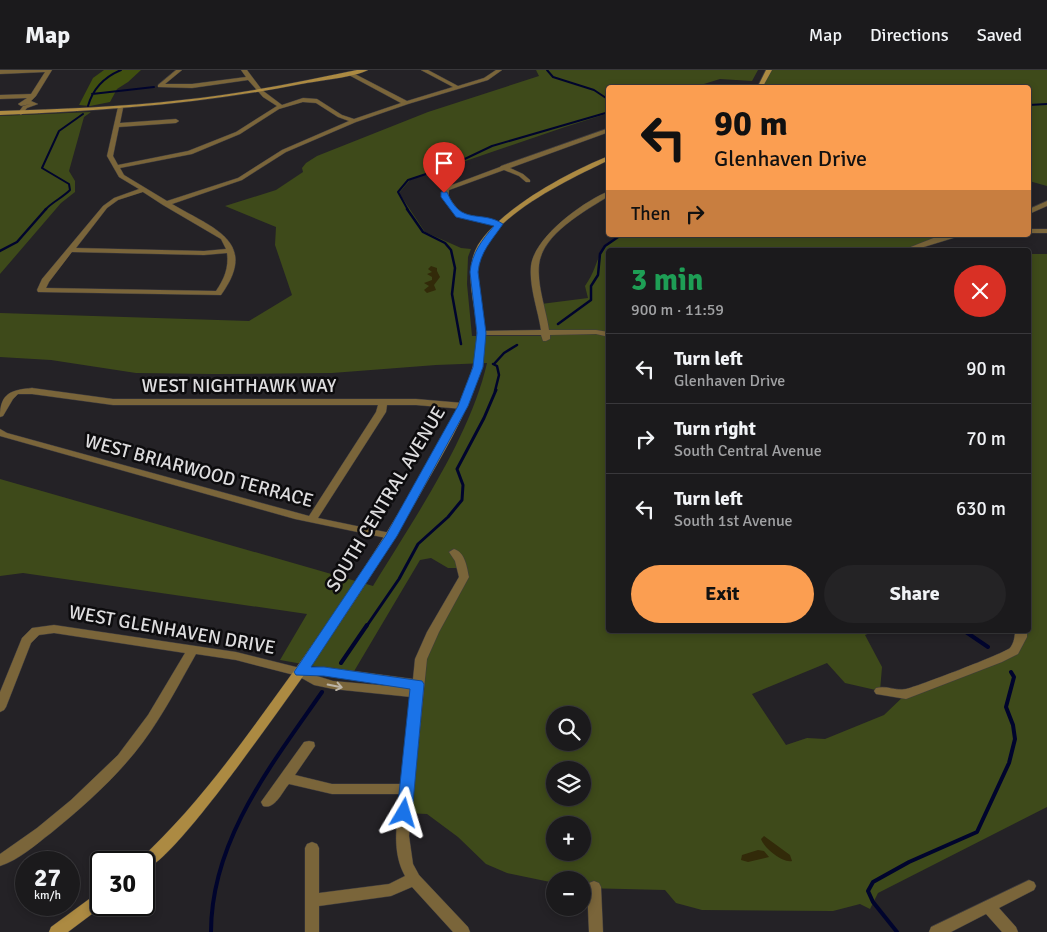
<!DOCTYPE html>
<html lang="en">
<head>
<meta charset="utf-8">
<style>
  body { margin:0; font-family:Signika,sans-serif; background:#242325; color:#f1f3f6; height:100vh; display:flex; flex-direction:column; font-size:19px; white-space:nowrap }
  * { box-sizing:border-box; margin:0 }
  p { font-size:16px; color:#a0a1a3 }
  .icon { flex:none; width:28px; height:28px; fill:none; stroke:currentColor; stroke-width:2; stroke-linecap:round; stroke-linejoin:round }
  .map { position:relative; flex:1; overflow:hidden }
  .details { position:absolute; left:606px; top:178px; width:425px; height:385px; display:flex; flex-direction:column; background:#1b1a1c; border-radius:5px; box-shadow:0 2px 8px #0003,0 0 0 1px #39383b }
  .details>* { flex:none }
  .guide { position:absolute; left:606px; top:15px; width:425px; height:152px; border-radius:5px; box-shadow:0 2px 8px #0003,0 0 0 1px #39383b; background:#fb9e51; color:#111; overflow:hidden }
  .buttons { position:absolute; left:546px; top:636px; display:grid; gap:10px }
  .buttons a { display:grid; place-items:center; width:45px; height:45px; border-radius:50%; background:#1b1a1c; box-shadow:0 2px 8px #0003,0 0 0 1px #39383b; font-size:25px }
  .speed { position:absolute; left:15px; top:781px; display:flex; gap:10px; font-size:25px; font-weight:700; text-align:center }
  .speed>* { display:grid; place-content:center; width:65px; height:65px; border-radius:50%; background:#1b1a1c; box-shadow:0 2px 8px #0003,0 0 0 1px #39383b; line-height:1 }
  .speed small { font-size:12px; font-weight:400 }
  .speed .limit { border:2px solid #111; border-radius:8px; background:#fff; color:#111 }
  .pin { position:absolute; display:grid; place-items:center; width:42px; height:42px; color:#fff; margin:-51px -21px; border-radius:50% 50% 50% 0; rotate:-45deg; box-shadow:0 0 5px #0007 }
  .pin .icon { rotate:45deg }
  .me { position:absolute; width:55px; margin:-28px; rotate:7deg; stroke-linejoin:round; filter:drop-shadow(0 0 4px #0008) }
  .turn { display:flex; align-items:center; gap:18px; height:105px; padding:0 25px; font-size:22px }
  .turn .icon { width:65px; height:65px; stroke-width:2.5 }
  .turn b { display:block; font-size:35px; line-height:42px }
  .then { display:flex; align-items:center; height:48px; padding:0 25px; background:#0003; gap:10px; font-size:19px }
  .round { display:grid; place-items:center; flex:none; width:52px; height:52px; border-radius:26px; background:#242325 }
  .head { display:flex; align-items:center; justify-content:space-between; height:85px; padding:0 25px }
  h1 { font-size:30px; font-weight:700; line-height:38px; color:#1e9e55 }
  .primary-button { display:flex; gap:10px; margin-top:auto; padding:10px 25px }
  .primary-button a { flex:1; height:58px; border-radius:30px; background:#fb9e51; color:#111; font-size:20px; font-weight:700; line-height:58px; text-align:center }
  .primary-button a+a { background:#242325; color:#f1f3f6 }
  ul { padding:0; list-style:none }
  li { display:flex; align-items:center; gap:15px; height:70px; padding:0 25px; border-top:1px solid #39383b }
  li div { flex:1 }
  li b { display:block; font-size:19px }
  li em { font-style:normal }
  header { display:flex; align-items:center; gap:30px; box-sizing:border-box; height:70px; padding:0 25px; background:#1b1a1c; border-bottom:1px solid #39383b }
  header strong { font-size:24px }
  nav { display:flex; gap:28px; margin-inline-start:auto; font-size:18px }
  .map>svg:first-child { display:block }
  .green { fill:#3e4a1a; fill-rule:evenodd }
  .forest { fill:#404f10 }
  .sand { fill:#322a09 }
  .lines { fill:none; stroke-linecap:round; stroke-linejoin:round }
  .stream-far3 { stroke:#00042d; stroke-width:2 }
  .stream-far2 { stroke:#00042d; stroke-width:2.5 }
  .stream-far1 { stroke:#00042d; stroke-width:3 }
  .stream { stroke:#00042d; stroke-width:4 }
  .street-casing { stroke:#3e3c40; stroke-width:1 }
  .secondary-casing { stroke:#3e3c40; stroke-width:1 }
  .street { fill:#7a653a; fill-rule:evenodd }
  .secondary { fill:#ac8a42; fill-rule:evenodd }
  .oneway { stroke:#bbb3a5 }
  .route { fill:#1a73e8; stroke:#114b97 }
  .labels { text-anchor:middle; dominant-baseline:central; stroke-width:5; stroke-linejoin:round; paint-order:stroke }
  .street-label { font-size:19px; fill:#dedddf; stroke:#0d0c0e }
</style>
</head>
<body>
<header>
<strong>Map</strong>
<nav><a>Map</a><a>Directions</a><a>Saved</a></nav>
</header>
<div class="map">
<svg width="1047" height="862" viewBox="0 0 1047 862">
  <rect width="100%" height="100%" fill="#242226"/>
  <!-- green -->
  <path class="green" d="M536,0H758L752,11L720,9L691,18H609V43L565,57L410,110L399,123L425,162L461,178L471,179L468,187L467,214L472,266H546L541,234L588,228L585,216C601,193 593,183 619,165H959L907,180H609V560H877L865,565L882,597L880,621L845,613L827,593L752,624L786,675L807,668L825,669L884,645L906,624L1014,581L1021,560H1029L1030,425L1029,424V184H1047V737L878,823L870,839L860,834L833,841L702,840L676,833L665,820L583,818L582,810H555V813L507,803L486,794L458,767L427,744L405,743L421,589L463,498H448L431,488L420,490L353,603L280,590L307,544L23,503L0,506V409L373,516C413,450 470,368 487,293L436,295L332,303L214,304L136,303L51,290L0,287V243L249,251L292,225L275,175L276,157L225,136L276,120L303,102L302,98L306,93L317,86L428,42L539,6ZM555,645H582V672H555ZM555,700H582V728H555ZM555,755H582V782H555Z
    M770,0H1047V116L1029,111V18H759Z
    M91,42L84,47L69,101L75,111V122L61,133L0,204V46Z"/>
  <!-- forest -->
  <path class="forest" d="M104,0H141L128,12L117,19L110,32L90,36L79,35L93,8Z"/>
  <!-- sand -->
  <path class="sand" d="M431,196L437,198V201L440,207L434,215L436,220L427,223L424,220L429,216L424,213L432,210V207L427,204L432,202L428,199Z
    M764,766L790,785L792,791C782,793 764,778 761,769Z
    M758,780L764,781L769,787L748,792L741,790L742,785Z"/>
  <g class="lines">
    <!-- stream-far3 -->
    <path class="stream-far3" d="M547,0L553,7L594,20L609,30
      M92,24L154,17
      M1029,35L1047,34
      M88,36C93,18 104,7 121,0
      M45,140C52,132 62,128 70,120L69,114L42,98L59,61L83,44
      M408,140L398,122L408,110L450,96L492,76L609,42"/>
    <!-- stream-far2 -->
    <path class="stream-far2" d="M407,139L423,162L445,173L451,180L455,198L452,224L461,274
      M0,181L17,172L46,139
      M558,254L591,230V216L598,205L600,184L605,176L621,165
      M493,294L497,296L499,305L495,321
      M494,294L504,283L517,275"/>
    <!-- stream-far1 -->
    <path class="stream-far1" d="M366,557L399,509L418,474L448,447L462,430L463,415L457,399L484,348L496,320"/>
    <!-- stream -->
    <path class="stream" d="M963,560L988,577
      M341,593L367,555
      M211,862C211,770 272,694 322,622
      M897,862L873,832L868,821L873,812L909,792L977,762L1009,693L1015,669L1013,655L1006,637L1014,607L1011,602"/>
    <defs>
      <path id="street" d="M0,0H52L36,26L31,31L38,34L27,38L21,45L18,43L23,36L30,34L21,36L18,34L27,28L0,29V25L31,24L45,2L0,4Z
        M176,0H182L165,14H192L246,7L241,0H247L262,20L282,35L303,28L317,29L342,45L354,49L401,33L347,4V2H351L407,31L453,17L421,0H428L458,16L484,8L496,0H502L488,10L408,34L356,52L286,82L242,110L172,134C212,158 260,171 221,225L38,222L37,220L42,209L103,136L114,128L139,119L119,107L107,86L118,37L123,38L120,53L176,49L179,51L176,53L119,57L113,86L118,95L188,81L236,62L277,36L263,27L248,10L192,18L158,17V15ZM303,32L316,33L338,47L349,51L282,80L238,108L167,131L124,105L120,98L192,84L240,64L279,39ZM143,122L163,135L221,169L226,179L204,181L76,178L107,138L118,130ZM72,182L204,185L227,183C229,198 224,209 216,221L46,218L49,212Z
        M609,58V62L510,98L523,104L530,110V112H526L519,106L504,100L449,120L448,127L461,143L501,153V155L457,146L442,127L444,118L500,97L501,96Z
        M609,121V126C585,141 542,164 539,195C537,216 546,239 549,260H596L609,262V267L596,264L550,265V269L546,271H543L541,265H478V261H481L541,260C538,240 529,217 531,196C534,167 584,131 609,121Z
        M1047,131V136L1029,144V139Z
        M1029,159H1047V163H1029Z
        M948,165H963L914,180H903L936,167Z
        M32,318L113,329H416L463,333L467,336L463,339L416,335H387L386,342L318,448L395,464L396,466L395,468L391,469L295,449L0,366V359L7,363L309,446L376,342L378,335H113L32,324H18L13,329L3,346L0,347C0,323 11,320 32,318Z
        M454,479C465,482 467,497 469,507L439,562L427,589L409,766L413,794L419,805L468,857L470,862H453L412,817L391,826L319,836V862H305V778L307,774L312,772L317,774L319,778V823L389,814L405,806C391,781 397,752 400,724H332L289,714C282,722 275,740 263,736L261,732L304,672L309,671L314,672L315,676L295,705L332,714H401L411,627L333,619L314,615L298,606L236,590L196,584C179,614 163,645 143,672C117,707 84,736 51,763C35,775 19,790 0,796V784L37,758L71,730L118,685L148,645L185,583L54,563L39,565L31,573L6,637L4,640L0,642V622L22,568L32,558L54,555L236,582L300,598L324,597L413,609L415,589L427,562L459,507L455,491L449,482ZM324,605L412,618L333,611L317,606Z
        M1015,560H1027V567L1018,584L1002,592L906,629L876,624L874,621L876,618C886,615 896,621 906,619C916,617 1005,583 1010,578C1014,573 1015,566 1015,560Z
        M1029,810L1034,812L1036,816L1034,820L999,838L1016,857L1018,862H1002L986,844L951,862H929L931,857Z
        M594,811L599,813L601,817L603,862H589L587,817L589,813Z"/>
      <path id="secondary" d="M357,0H368C355,7 317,11 301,14C200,34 103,41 0,45V41C61,39 121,37 182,30C241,24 299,12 357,0Z
        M766,0H772L762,18H757Z
        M609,86V90C570,109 508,138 485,175C471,199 481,228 484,254C486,271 484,289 479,306C465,348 441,387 419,426C365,521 301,611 236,699C220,720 166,793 144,800V792H138L139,790C198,736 244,670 291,605C334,545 375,484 412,420C432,386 453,351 467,314C473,299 477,283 477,266C477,236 462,203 478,175C500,139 570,101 609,86Z
        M101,823V835H104L68,862H49L51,857L96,824Z"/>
    </defs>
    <!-- street casing -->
    <use href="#street" class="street-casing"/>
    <!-- secondary casing -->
    <use href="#secondary" class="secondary-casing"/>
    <!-- street -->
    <use href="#street" class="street"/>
    <!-- secondary -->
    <use href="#secondary" class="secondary"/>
  </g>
  <!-- one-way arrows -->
  <defs><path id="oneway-shaft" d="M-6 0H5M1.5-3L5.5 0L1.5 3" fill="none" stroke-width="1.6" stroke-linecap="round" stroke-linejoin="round" transform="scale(1.25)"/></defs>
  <use class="oneway" href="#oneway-shaft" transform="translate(335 616) rotate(11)"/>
  <!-- route -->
  <path class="route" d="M441,122H447C461,157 481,139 503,154C492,170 480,182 478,202L486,263L483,297L468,336L397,466L311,597H324L422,611L424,614L412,743L410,747L404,749L399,747L397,743L410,619L324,606L296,605L294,602L386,465L458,336L473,297L477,263L470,202C472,183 482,170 494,156L456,147L441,127Z"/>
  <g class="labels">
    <!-- street labels -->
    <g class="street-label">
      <text x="239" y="316">WEST NIGHTHAWK WAY</text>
      <text transform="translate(199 401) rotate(15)">WEST BRIARWOOD TERRACE</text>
      <text transform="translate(386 429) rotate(-59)">SOUTH CENTRAL AVENUE</text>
      <text transform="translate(172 560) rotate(10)">WEST GLENHAVEN DRIVE</text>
    </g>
  </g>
</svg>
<div class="buttons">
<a><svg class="icon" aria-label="search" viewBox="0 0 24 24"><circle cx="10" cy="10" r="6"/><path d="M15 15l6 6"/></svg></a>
<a><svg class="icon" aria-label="layers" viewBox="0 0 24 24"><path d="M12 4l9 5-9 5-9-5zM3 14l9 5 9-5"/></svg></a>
<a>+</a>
<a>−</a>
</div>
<div class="speed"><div>27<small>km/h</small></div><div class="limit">30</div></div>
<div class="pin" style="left:444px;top:123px;background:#d93025"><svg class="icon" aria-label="arrive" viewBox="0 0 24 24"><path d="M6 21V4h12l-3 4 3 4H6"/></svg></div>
<svg class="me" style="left:404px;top:743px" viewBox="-20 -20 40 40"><path d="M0-17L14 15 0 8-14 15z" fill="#1a73e8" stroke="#fff" stroke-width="4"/></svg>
<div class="guide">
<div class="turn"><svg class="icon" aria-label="left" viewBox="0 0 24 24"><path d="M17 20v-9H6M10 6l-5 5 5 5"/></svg><div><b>90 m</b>Glenhaven Drive</div></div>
<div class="then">Then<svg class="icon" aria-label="right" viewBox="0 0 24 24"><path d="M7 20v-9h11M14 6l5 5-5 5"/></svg></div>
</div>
<section class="details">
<div class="head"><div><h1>3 min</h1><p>900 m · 11:59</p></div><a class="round" style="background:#d93025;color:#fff"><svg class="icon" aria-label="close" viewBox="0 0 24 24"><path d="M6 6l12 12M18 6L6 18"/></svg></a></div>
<ul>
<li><svg class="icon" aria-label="left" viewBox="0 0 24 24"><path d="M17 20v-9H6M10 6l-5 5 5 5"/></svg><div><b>Turn left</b><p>Glenhaven Drive</p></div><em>90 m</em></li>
<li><svg class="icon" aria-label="right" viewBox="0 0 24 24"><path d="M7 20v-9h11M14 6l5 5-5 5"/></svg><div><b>Turn right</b><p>South Central Avenue</p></div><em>70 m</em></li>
<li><svg class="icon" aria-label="left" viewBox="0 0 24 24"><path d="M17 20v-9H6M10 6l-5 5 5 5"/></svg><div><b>Turn left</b><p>South 1st Avenue</p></div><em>630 m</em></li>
</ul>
<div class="primary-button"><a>Exit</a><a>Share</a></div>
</section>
</div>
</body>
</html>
